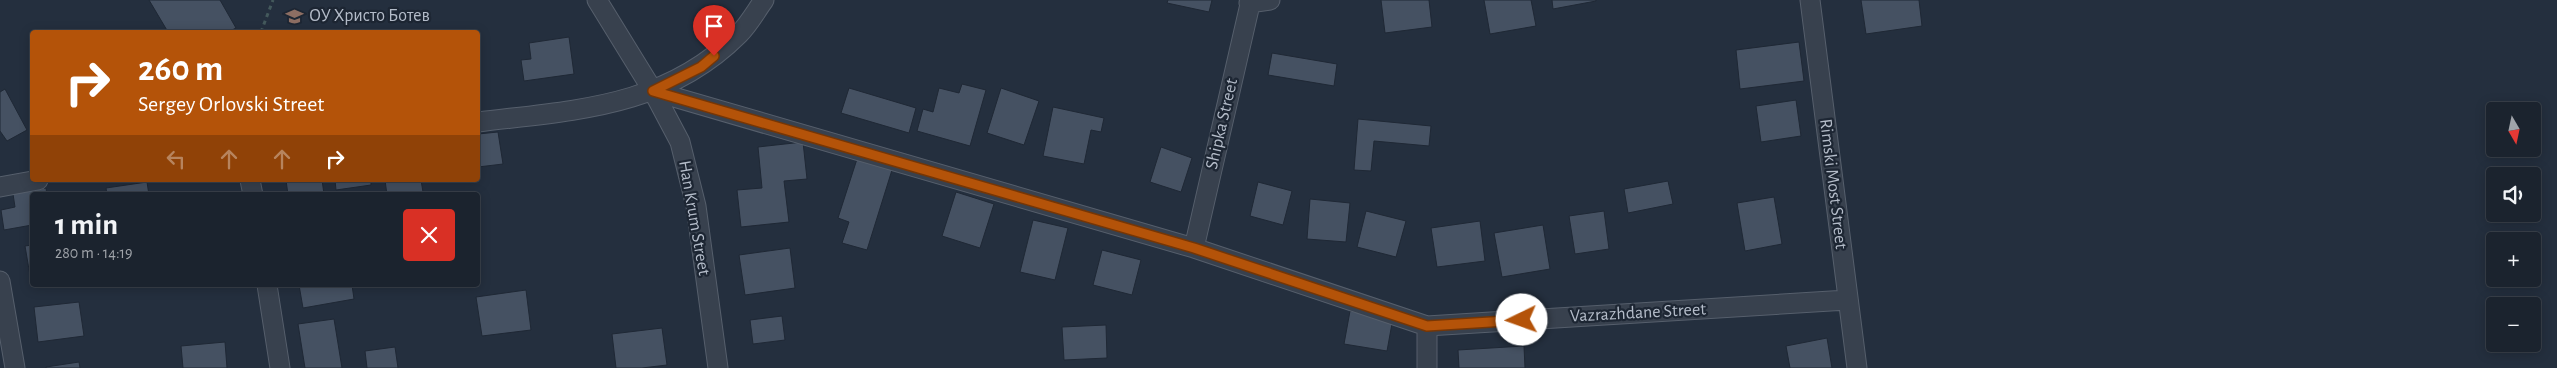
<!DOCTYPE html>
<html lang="en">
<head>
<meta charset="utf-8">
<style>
  body { margin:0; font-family:"Alegreya Sans",sans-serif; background:#242b36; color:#f1f3f6; height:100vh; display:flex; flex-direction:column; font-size:19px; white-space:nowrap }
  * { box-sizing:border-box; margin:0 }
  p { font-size:16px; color:#a0a4aa }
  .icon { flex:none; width:28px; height:28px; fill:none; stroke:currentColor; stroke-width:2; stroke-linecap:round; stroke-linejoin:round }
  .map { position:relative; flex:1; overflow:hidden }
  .sheet { position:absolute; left:30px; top:192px; width:450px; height:95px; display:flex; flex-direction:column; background:#1b232e; border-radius:5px; box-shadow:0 2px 12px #0003,0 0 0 1px #39404a }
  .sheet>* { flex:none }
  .hud { position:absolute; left:30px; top:30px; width:450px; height:152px; border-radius:5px; box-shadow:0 2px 12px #0003,0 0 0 1px #39404a; background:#b45309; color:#fff; overflow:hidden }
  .needle { width:32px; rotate:171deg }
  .controls { position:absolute; left:2486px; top:102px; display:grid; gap:10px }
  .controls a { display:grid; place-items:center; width:55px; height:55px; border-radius:5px; background:#1b232e; box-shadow:0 2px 12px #0003,0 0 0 1px #39404a; font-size:25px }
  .pin { position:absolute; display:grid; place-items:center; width:42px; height:42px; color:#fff; margin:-51px -21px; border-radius:50% 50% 50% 0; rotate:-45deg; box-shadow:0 0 5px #0007 }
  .pin .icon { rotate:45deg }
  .me { position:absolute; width:55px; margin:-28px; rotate:267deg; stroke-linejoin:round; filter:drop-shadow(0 0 4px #0008) }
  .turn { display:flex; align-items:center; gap:18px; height:105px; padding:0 25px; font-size:22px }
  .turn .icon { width:65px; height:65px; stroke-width:2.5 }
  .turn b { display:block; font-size:35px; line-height:42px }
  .lanes { display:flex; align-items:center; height:48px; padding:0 25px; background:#0003; justify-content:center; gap:25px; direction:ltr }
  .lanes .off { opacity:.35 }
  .round { display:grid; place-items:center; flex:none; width:52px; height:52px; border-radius:5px; background:#242b36 }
  .overview { display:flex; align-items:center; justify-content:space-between; height:85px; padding:0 25px }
  h1 { font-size:30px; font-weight:700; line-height:38px }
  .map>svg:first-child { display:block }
  .building { fill:#455162; stroke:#1f2835 }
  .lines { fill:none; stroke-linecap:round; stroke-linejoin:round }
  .minor-casing { stroke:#565f6c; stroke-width:21 }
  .path { stroke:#44595c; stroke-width:3; stroke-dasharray:4 4; stroke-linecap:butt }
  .minor { stroke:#38414e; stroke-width:19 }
  .route-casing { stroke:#753606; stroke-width:12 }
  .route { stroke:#b45309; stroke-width:9 }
  .labels { text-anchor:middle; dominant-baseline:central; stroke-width:4.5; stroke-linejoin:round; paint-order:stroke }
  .poi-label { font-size:18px; fill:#b4bcc9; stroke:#1d2633; text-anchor:start }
  .street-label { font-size:18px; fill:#b4bcc9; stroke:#1d2633 }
</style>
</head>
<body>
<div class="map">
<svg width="2557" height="368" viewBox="0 0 2557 368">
  <rect width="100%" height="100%" fill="#242f3e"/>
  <!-- building -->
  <path class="building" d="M149,0H220L236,28L228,32H168Z
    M1168,0H1212L1209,12L1167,3Z
    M1381,0H1429L1432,27L1385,33Z
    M1484,0H1531L1536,26L1490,34Z
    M1552,0H1596V1L1553,9Z
    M1861,0H1919L1922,26L1866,34Z
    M569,37L574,74L524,81L521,60L531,59L529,43Z
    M1799,42L1804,81L1740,89L1736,50Z
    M1272,53L1337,64L1334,86L1268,75Z
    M962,84L986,90L970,146L917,131L923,109L933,112L939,88L959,93Z
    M849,88L916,108L909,133L841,113Z
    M1001,88L1039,101L1024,145L987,133Z
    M5,89L27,130L7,141L0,131V92Z
    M1796,100L1801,136L1761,142L1756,106Z
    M1053,107L1104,118L1101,132L1091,130L1084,164L1043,156Z
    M1358,119L1431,126L1429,146L1374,141L1371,171L1354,170Z
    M498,132L503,164L478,167V134Z
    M803,142L807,179L784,181L789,222L741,227L737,190L762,188L758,147Z
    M1161,147L1192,158L1181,192L1150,182Z
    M857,159L892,170L867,250L842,243L849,222L838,218Z
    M286,180H322L324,194L288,195Z
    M335,180H371V185L336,190Z
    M385,180H421L423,192L387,195Z
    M1668,181L1673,204L1628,213L1624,189Z
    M147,182L149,195H107L106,188Z
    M1258,182L1292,191L1283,225L1250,216Z
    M46,188L47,195H32V225L4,230L1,210L15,207L13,194Z
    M956,192L994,204L980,248L942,236Z
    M1774,197L1782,244L1745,251L1737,203Z
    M1310,199L1350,203L1346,242L1307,239Z
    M1366,211L1406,221L1396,257L1357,247Z
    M1604,211L1609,249L1575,254L1569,216Z
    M1033,220L1068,228L1055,280L1020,272Z
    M1480,221L1485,261L1437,267L1431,228Z
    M1543,225L1550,269L1502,277L1494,233Z
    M32,245V285H42L32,287L25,246Z
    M790,248L795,288L745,295L739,255Z
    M1102,250L1141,260L1132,295L1093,285Z
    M299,285H352L354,299L303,308Z
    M526,290L531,330L482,336L476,297Z
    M79,302L84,336L38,342L34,307Z
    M1350,311L1393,318L1387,351L1344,344Z
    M782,316L785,340L753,344L750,320Z
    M334,319L342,368H305L298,324Z
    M1106,325L1107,358L1064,360L1062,327Z
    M662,328L667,365L642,368H616L612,334Z
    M1827,338L1832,368H1790L1786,346Z
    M225,342L227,368H183L181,346Z
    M1524,346L1525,368H1459L1458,350Z
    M395,347L398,368H367L365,351Z
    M79,362L80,368H46V367Z"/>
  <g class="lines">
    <defs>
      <path id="minor" d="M597,0L653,91L680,142L696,206L718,368
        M1810,0L1857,368
        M1249,3L1270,0
        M653,91L1194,248L1427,326L1847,300
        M478,122C575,110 665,108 739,34C749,24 756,11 764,0
        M250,180L253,195
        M0,187L38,180
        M1194,248L1251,0
        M0,281L15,368
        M267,285L280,368
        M1427,326V368"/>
    </defs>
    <!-- minor casing -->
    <use href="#minor" class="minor-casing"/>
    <!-- path -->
    <path class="path" d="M261,32L273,0"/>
    <!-- minor -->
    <use href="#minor" class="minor"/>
  </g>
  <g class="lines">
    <defs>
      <path id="route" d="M714,56L701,67L653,91L1194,248L1427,326L1522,320"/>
    </defs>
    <!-- route casing -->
    <use href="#route" class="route-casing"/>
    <!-- route -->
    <use href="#route" class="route"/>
  </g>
  <!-- icons -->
  <defs>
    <symbol id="school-bare" viewBox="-9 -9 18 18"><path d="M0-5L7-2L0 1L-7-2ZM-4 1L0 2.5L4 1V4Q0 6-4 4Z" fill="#8d6e63" stroke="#1d2633" stroke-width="2.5" paint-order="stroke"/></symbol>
  </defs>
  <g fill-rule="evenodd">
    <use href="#school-bare" x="282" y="4" width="25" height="25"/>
  </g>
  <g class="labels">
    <!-- poi labels -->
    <g class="poi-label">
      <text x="309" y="16">ОУ Христо Ботев</text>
    </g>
    <!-- street labels -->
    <g class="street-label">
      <text transform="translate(1222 124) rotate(-77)">Shipka Street</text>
      <text transform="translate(1833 184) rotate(83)">Rimski Most Street</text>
      <text transform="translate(694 218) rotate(80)">Han Krum Street</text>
      <text transform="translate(1638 313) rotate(-3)">Vazrazhdane Street</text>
    </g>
  </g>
</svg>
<div class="controls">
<a><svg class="needle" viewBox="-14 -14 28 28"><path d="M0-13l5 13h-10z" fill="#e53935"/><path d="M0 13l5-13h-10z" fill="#a0a4aa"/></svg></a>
<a><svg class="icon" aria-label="sound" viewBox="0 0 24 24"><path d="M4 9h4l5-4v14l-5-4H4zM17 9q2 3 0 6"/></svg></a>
<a>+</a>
<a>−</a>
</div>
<div class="pin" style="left:714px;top:56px;background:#d93025"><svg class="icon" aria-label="arrive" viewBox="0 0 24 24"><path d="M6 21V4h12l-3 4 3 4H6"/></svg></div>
<svg class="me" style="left:1522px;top:320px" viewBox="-20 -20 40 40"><circle r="19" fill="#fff"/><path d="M0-13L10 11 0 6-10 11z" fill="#b45309"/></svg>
<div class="hud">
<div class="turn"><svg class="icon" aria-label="right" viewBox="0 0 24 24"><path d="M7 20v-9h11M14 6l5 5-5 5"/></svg><div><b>260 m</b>Sergey Orlovski Street</div></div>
<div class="lanes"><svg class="icon off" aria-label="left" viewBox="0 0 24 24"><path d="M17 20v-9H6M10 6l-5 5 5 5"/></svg><svg class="icon off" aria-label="ahead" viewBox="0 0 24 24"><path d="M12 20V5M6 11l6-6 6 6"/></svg><svg class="icon off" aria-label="ahead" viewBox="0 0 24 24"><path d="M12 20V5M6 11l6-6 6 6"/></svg><svg class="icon" aria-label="right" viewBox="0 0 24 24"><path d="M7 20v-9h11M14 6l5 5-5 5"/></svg></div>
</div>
<section class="sheet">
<div class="overview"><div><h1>1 min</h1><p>280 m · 14:19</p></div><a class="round" style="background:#d93025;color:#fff"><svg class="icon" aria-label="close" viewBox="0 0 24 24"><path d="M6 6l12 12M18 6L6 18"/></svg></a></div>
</section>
</div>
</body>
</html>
